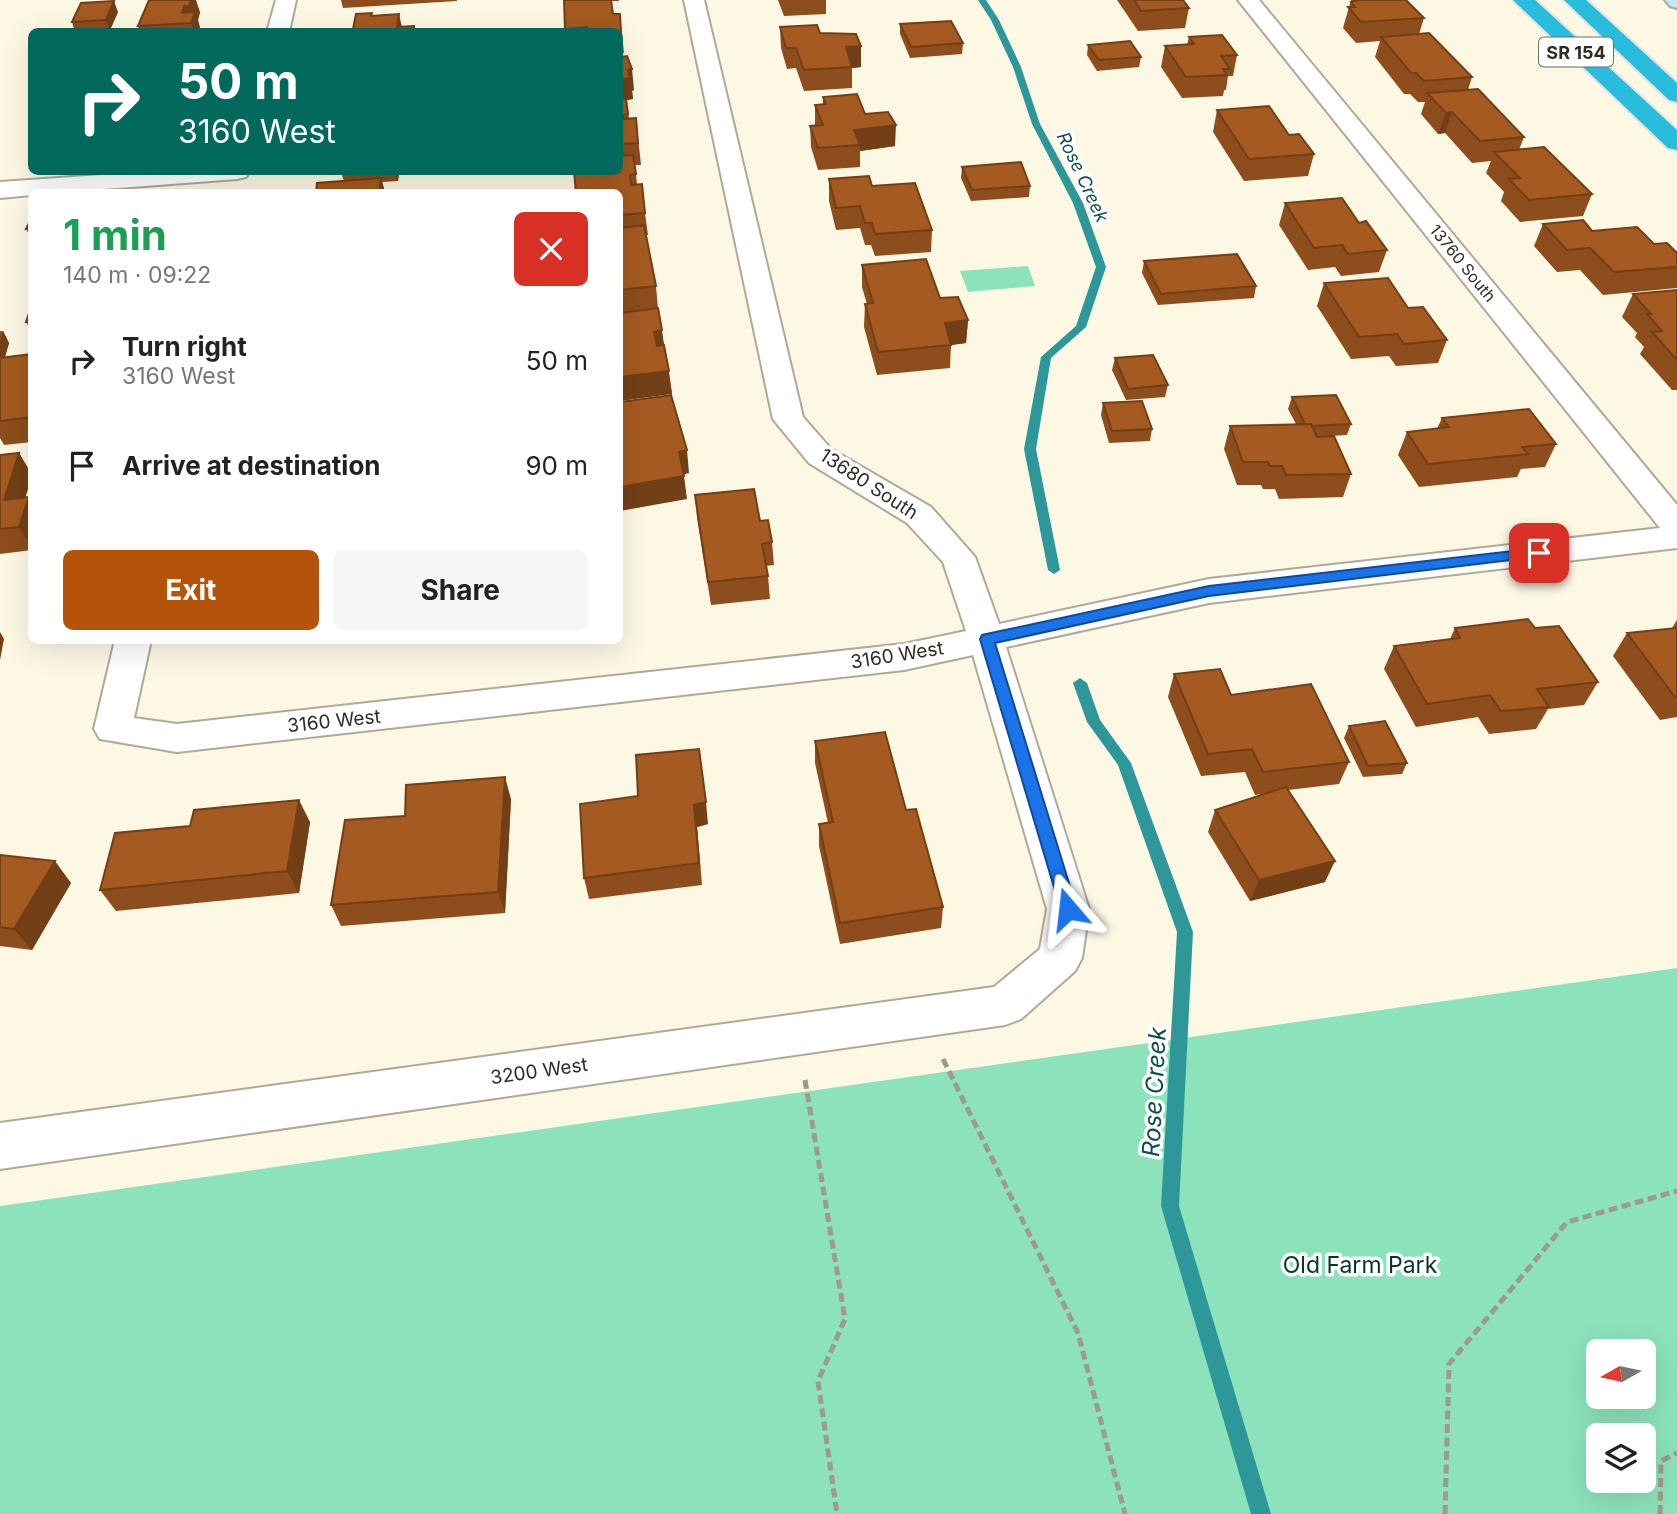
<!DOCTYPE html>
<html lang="en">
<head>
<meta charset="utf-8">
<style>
  body { margin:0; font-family:Inter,sans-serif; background:#f6f6f6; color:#222; height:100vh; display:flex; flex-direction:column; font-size:26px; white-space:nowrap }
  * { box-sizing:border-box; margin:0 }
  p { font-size:23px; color:#767676 }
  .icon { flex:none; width:38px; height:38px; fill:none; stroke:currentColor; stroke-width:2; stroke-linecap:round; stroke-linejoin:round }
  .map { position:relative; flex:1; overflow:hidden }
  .side { position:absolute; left:28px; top:189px; width:595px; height:455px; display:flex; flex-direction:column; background:#fff; border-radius:10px; box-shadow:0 7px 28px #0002 }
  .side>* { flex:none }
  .hud { position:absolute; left:28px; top:28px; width:595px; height:147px; border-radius:10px; box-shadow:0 7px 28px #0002; background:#00695c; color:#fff; overflow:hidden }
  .needle { width:46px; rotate:261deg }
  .fabs { position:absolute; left:1586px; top:1339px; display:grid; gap:14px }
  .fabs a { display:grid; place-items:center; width:70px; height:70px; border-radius:10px; background:#fff; box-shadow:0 7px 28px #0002; font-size:35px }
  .pin { position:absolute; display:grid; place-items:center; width:60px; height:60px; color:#fff; margin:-30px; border-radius:14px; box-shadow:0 4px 10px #0006 }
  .me { position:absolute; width:77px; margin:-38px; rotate:343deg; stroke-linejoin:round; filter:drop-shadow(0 0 5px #0008) }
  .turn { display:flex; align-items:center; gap:24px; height:147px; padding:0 35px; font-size:32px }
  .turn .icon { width:91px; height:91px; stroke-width:2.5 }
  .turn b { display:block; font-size:49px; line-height:60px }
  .round { display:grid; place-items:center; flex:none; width:74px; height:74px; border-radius:10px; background:#f6f6f6 }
  .summary { display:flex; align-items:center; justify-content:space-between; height:119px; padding:0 35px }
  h1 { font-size:42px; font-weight:700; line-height:52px; color:#1e9e55 }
  .cta { display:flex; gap:14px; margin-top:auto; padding:14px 35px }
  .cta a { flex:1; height:80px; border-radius:10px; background:#b45309; color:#fff; font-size:28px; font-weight:700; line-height:80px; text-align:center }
  .cta a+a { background:#f6f6f6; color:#222 }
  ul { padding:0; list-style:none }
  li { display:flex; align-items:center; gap:21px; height:105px; padding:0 35px }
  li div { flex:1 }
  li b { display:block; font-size:26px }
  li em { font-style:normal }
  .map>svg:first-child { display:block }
  .green { fill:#8ce2ba; fill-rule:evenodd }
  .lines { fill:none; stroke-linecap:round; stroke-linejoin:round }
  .stream { fill:#2e979a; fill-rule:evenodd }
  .street-casing { stroke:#afaa98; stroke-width:4 }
  .secondary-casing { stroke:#afaa98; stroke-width:4 }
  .highway-casing { stroke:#e2e1e0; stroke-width:4 }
  .path { stroke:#9e9a8c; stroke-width:5; stroke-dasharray:9 4.5; stroke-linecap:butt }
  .street { fill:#fff; fill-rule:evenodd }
  .secondary { fill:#beebf5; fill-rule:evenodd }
  .highway { fill:#28bcdd; fill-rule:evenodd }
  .wall { fill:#8d4d1c }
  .shaded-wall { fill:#733f16 }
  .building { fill:#a45a20; stroke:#733f16; stroke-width:2 }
  .route { fill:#1a73e8; stroke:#114b97; stroke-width:2 }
  .labels { text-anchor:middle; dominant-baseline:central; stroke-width:7; stroke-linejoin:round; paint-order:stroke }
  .far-street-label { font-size:16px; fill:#2d2b24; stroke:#fff }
  .shield { fill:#fff; stroke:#6c6b66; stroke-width:2 }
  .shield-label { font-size:18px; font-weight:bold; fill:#2d2b24 }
  .far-water-label { font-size:18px; font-style:italic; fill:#0f4d50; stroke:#fff }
  .street-label { font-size:19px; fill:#2d2b24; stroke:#fff }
  .near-park-label { font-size:23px; fill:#063624; stroke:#fff }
  .near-water-label { font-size:24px; font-style:italic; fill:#0f4d50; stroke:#fff }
</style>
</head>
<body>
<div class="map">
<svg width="1677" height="1514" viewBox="0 0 1677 1514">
  <rect width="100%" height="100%" fill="#fdf8e4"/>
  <!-- green -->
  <path class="green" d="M1028,266L1035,286L968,292L960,271Z
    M1677,968V1514H0V1206ZM1598,1351H1643V1396H1598ZM1598,1435H1643V1480H1598Z"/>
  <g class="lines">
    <!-- stream -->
    <path class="stream" d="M978,0H986L999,20L1021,67L1040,124L1083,203L1106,267L1086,327L1051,358L1036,449L1060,570L1054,574L1048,570L1024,449L1041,357L1076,326L1096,267L1073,203L1032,124L1013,67L991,20Z
      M1080,678L1087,683L1100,720L1131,763L1193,932L1179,1206L1271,1514H1251L1161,1206L1177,932L1118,765L1087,722L1073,683Z"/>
    <defs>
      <path id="street" d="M276,0H296L289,32H267Z
        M684,0H704L803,417L831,449L931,507L975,557L999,624L1209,579L1660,528L1238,0H1259L1677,505V548L1209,603L1006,647L1089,909L1082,958L1075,971L1021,1019L1005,1025L0,1169V1123L994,987L1040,949L1047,909L973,655L904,670L177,752L100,739L94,729L115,640H151L134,718L177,724L904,644L966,631L943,562L907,523L809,463L773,419Z
        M145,172H249L246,177L237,179L66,192H32V195L0,198V182Z"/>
      <path id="secondary" d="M1665,0H1677V8L1670,6Z"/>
      <path id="highway" d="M1513,0H1535L1677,130V150L1668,148Z
        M1564,0H1586L1677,83V102L1669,100Z"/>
    </defs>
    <!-- street casing -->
    <use href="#street" class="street-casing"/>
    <!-- secondary casing -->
    <use href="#secondary" class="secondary-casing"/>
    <!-- highway casing -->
    <use href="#highway" class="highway-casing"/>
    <!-- path -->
    <path class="path" d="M943,1059L1078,1333L1125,1514
      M805,1080L845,1319L818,1381L837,1514
      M1445,1514L1449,1364L1567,1222L1677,1191
      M1660,1514L1661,1461L1677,1453"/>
    <!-- street -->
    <use href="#street" class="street"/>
    <!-- secondary -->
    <use href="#secondary" class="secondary"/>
    <!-- highway -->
    <use href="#highway" class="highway"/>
  </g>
  <!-- wall -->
  <path class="wall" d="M341,0H457V1L343,8Z
    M564,0H619V1H611L613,14H620L624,53L620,54V32H566Z
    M778,0H826V14L784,16Z
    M1117,0H1183L1189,8L1185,28L1138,31Z
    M1351,0H1406L1424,18L1419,34L1472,77L1468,90L1524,137L1519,150L1592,194L1583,216L1520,222L1501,201L1504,192L1486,173L1491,161L1472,163L1445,133L1438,134L1421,114L1425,102H1418L1410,94H1404L1375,57L1380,41L1356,43L1343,28Z
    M118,12L110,30L75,32L72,22Z
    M200,12L198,20L201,32H140L138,26Z
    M900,24L963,43L962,54L910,58L900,34Z
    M780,27L820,33L861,67L852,68V88L804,91L796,68L787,69L781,48Z
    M1189,37L1237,55L1233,76H1228L1226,90H1224L1223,96L1182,98L1161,67L1165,46L1187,45Z
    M1088,45L1141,57L1139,67L1097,71L1087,55Z
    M620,57L634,90L632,91L633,99L626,100L629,118H636L641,165H635L637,184L645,213L648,235H646L656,286L658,309L672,394L620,313Z
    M823,97L865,114L895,146L860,151V167L818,170L811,147L810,126L815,125V105L823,104Z
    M1217,110L1314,154L1308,176L1244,181L1213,132Z
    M962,167L1030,186L1029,197L971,201L961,178Z
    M341,172H399L398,181L382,182L385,192H316L344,181Z
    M829,179L872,186L932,230L931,252L875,256L871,245H865L860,228L836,230L829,201Z
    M1285,203L1359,223L1387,250L1379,272L1341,276L1335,267L1308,270L1279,225Z
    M32,217V240L26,229Z
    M1543,224L1592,231L1654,244L1677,253V288L1603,295L1580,270L1557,272L1534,246Z
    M1144,261L1256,286L1254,298L1158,305L1142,273Z
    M862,265L940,298L968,320L966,343L951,345L950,368L877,375L864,327L865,304H867L862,287Z
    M1324,283L1408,308L1447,340L1438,363L1396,366L1389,356L1351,359L1317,306Z
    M1677,290V390H1672L1640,354L1644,347L1635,337L1637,333L1622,317L1633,294Z
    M32,304V333L26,322Z
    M0,331H3L9,343L5,357L32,354V442L4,445L0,438Z
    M1115,358L1168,385L1165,397L1126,400L1112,370Z
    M1292,397L1351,424L1347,435L1331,436L1351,474L1343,497L1279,499L1275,489H1263L1261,485H1237L1224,449L1230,426L1296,424L1288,409Z
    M1103,403L1152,429L1150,441L1109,443L1101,415Z
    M1442,418L1556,444L1545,467L1521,469L1517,477L1419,487L1398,455L1407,432L1437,429Z
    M19,453L32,475L25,497L32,502V550L0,554V455Z
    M695,495L760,521L772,542L774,565L766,566L768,576L770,599L711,605L697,518Z
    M1677,620V717L1660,720L1613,656L1627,633L1672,628Z
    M1455,628H1535L1598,682L1584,705L1548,709L1536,729L1489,734L1478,717L1416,727L1384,669L1394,646L1450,639Z
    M1174,674L1231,695L1349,762L1339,784L1288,790L1325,882L1250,901L1208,832L1215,810L1268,793L1255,795L1245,772L1201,776L1168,697Z
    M1349,726L1407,763L1402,774L1363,777L1344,738Z
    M815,741L906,810L943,907L941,928L840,944L819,846V824L828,823L815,763Z
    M511,799L505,913L341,926L331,905L405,816Z
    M580,804L708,824L697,827L702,885L589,899L584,878Z
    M310,822L299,893L116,911L100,890L190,826Z
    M0,855L71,883L32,950L0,946Z"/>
  <!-- shaded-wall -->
  <path class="shaded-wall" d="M191,0H196L200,12L198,20L201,32H194L191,23L182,13L184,6Z
    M114,1L118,12L110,30L106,20Z
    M399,14L403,32L397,27Z
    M861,46V67L852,68L846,47Z
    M632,69L634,90L632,91L633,99L620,101V80L628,70Z
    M1452,112L1445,133L1438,134L1446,113Z
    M896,125L895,146L860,151V145L854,130Z
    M395,172H399L398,181Z
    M381,178L385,192H380Z
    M968,320L966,343L943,346L945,323Z
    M662,330L665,353L657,354L654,332Z
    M3,331L9,343L3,363L0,364V341Z
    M669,371L672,394L620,401V377Z
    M687,450L689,473L682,475L679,452Z
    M19,453L32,475V477L17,523L4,500Z
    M684,476L687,499L620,511V487Z
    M29,497L32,502V548L19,527Z
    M0,632L4,639L0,660Z
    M505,777L511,799L505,913L498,892Z
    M299,800L310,822L299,893L287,871Z
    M706,802L708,824L697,827L702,885L694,805Z
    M55,861L71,883L32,950L14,929Z
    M1335,861L1325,882L1250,901L1259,880Z"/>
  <!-- building -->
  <path class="building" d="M149,0H191L189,6H184L182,13L195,12L191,23L138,26Z
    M564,0H611L613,14H620L621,33H620V32H587V27L565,29Z
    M1134,0H1183L1189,8L1141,11Z
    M1355,0H1406L1424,18L1361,22L1348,7H1355L1351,2L1356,1Z
    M114,1L106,20L72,22L81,3Z
    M372,13L371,16L399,14L397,27L414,26V32H341L342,30L353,29L356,14Z
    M951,21L963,43L911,47L900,24Z
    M817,25L820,33L856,34L861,46L846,47L852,67L804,70L796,48H786L780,27Z
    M1429,33L1472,77L1424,81L1416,73H1411L1381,37Z
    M1222,35L1237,55L1221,56L1230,69H1223L1227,75L1186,77L1165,46L1194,44L1189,37Z
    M1130,41L1141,57L1099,60L1088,45Z
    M627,56L632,69L628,70L630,78L620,80V57Z
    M1478,89L1524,137L1480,141L1452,112L1446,113L1427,93Z
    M857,94L865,114L888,112L896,125L854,130L860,145L818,148L810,126L823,125L815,105L826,104L823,97Z
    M620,99H626L628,114L623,115V119L636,118L638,143L620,144Z
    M1269,106L1289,135L1299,134L1314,154L1249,159L1217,110Z
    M1544,147L1592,194L1529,200L1509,179L1520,178L1494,152Z
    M633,155L636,174L630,175L631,185L642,184L645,213L620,215V192H576L574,172H620V156Z
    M1021,162L1030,186L972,190L962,167Z
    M869,176L872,186L915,183L932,230L875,234L872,223H865L860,206L836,208L829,179Z
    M381,178L380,192H316L317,183Z
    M1342,198L1359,223L1366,221L1387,250L1348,254L1342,245L1314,248L1285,203Z
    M32,217V228L26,229Z
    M1583,220L1592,231L1637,227L1654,244L1667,243L1677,253V267L1614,272L1590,248L1567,250L1543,224Z
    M644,225L656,286L620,290V228Z
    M1237,254L1256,286L1161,294L1144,261Z
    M926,259L940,298L958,297L968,320L945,323L951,345L878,352L865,304L873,303L862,265Z
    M1388,278L1408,308L1423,307L1447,340L1404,344L1397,334L1359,337L1324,283Z
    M1677,290V360L1652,332L1662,331L1647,314H1651L1633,294Z
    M32,304V321L26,322Z
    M658,308L662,330L654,332L657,346L664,345L669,371L620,377V313Z
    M32,354V417L0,421V358Z
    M1153,355L1168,385L1128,389L1115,358Z
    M671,395L687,450L679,452L684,476L620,487V402Z
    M1336,395L1351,424L1312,426L1311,424H1305L1292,397Z
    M1142,401L1152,429L1112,431L1103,403Z
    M1529,409L1556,444L1522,447L1528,454L1428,464L1407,432L1449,427L1442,418Z
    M1311,424L1317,437L1334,436L1351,474L1286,475L1282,466H1270L1268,462H1243L1230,426Z
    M19,453L4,500L29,497L19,527L0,529V455Z
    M754,489L760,521L768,520L772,542L762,544L768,576L708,582L695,495Z
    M1528,619L1535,628L1559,626L1598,682L1537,689L1549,707L1501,711L1490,695L1427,704L1394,646L1460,638L1455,628Z
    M1677,628V697H1675L1627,633Z
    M1220,669L1231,695L1311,684L1349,762L1263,772L1252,749L1208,754L1174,674Z
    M1385,721L1407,763L1368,766L1349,726Z
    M885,732L906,810L916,809L943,907L840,923L819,824L833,822L815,741Z
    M699,749L706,802L694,805L699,863L584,878L580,804L638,796L636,755Z
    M505,777L498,892L331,905L345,820L405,816L406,785Z
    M1286,787L1335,861L1259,880L1215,810Z
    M299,800L287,871L100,890L115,833L190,826L194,810Z
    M0,855L55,861L14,929L0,927Z"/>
  <!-- route -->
  <path class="route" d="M1539,548L1544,550V556L1209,596L995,643L1077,909L1074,914L1068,916L1062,914L980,639L982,635L1209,586Z"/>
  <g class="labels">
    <!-- far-street labels -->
    <g class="far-street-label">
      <text transform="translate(1463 263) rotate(51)">13760 South</text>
    </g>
    <!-- shield labels -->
    <rect class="shield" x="1539" y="37.5" width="74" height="29" rx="5"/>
    <g class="shield-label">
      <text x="1576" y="52">SR 154</text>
    </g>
    <!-- far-water labels -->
    <g class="far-water-label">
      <text transform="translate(1083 177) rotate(65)">Rose Creek</text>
    </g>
    <!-- street labels -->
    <g class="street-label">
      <text transform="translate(869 484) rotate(33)">13680 South</text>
      <text transform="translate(897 655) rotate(-9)">3160 West</text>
      <text transform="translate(334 721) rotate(-6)">3160 West</text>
      <text transform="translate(539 1071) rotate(-8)">3200 West</text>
    </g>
    <!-- near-park labels -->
    <g class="near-park-label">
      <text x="1360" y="1265">Old Farm Park</text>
    </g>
    <!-- near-water labels -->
    <g class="near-water-label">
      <text transform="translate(1154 1092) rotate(-87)">Rose Creek</text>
    </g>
  </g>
</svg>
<div class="fabs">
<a><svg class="needle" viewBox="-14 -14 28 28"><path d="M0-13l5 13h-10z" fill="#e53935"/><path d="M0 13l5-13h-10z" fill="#767676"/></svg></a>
<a><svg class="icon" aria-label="layers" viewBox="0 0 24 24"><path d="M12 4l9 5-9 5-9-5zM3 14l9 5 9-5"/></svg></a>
</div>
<div class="pin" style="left:1539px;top:553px;background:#d93025"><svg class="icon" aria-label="arrive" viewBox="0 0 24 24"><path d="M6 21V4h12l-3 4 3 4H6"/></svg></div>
<svg class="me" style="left:1068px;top:909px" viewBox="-20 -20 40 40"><path d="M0-17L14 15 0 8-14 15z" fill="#1a73e8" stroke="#fff" stroke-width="4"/></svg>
<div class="hud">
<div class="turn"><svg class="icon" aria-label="right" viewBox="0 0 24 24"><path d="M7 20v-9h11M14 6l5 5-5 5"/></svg><div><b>50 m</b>3160 West</div></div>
</div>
<section class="side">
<div class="summary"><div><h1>1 min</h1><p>140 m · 09:22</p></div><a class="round" style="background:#d93025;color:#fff"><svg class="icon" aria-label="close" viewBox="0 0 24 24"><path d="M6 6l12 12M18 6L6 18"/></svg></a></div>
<ul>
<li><svg class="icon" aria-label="right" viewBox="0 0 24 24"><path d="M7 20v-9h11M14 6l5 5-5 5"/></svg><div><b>Turn right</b><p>3160 West</p></div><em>50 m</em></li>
<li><svg class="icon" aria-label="arrive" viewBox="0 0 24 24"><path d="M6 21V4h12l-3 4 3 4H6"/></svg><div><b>Arrive at destination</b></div><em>90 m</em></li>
</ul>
<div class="cta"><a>Exit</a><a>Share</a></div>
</section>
</div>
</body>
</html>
